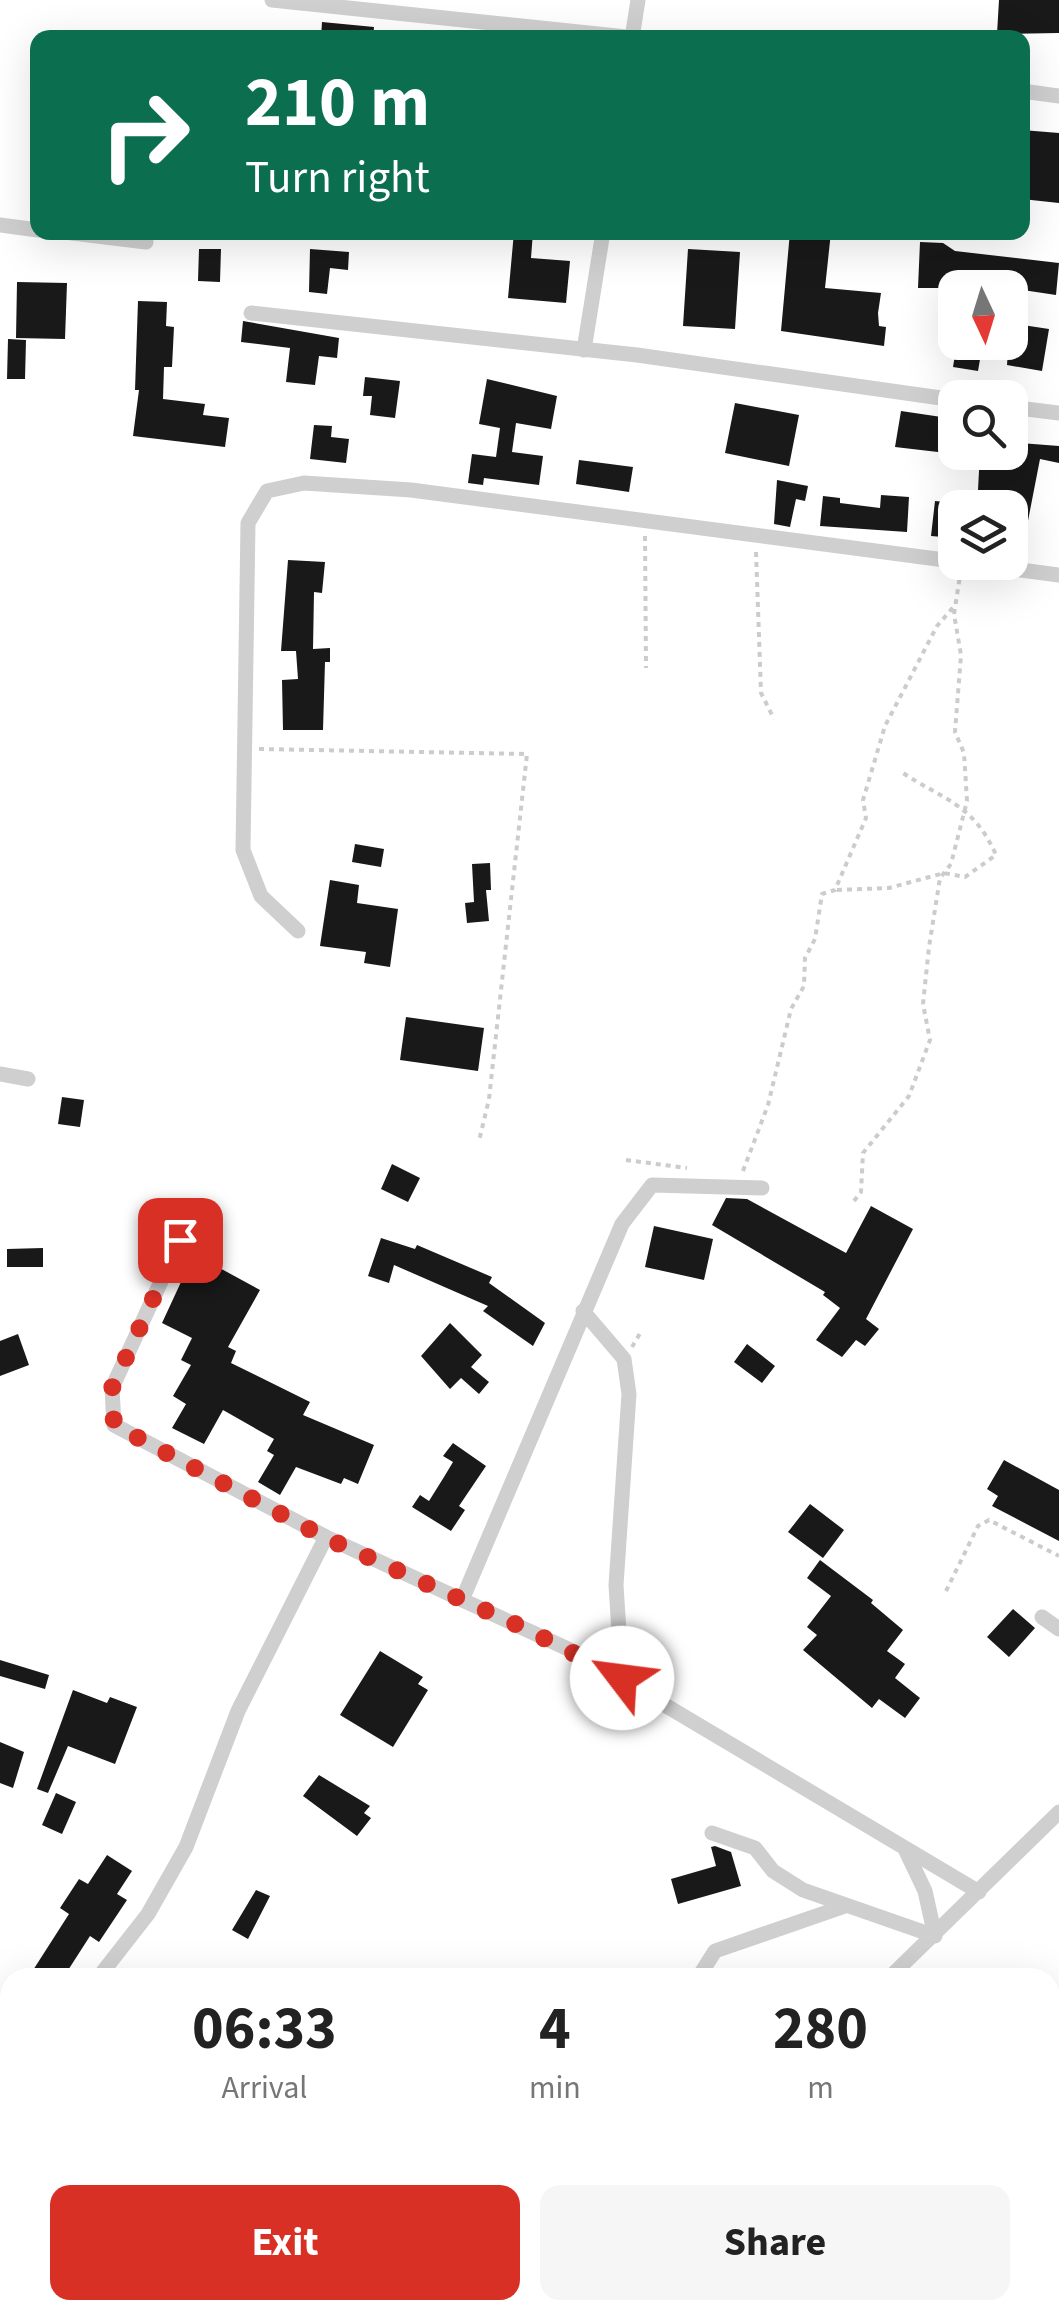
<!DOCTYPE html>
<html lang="en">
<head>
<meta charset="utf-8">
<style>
  body { margin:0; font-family:"Source Sans 3",sans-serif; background:#f6f6f6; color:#222; height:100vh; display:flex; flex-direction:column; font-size:38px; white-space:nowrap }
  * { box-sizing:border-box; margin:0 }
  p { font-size:32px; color:#767676 }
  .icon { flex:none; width:55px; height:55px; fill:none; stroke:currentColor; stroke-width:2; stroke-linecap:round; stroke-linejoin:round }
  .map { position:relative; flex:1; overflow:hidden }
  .details { position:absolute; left:0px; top:1968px; width:1060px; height:352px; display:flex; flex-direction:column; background:#fff; border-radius:30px 30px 0 0; box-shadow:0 10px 40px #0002 }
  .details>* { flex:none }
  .top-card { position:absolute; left:30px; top:30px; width:1000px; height:210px; border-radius:20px; box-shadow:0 10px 40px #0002; background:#0b6e4f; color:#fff; overflow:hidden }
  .needle { width:65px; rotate:176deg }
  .fabs { position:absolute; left:938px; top:270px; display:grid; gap:20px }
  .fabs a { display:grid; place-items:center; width:90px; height:90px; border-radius:20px; background:#fff; box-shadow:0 10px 40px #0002; font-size:50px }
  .pin { position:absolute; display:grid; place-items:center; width:85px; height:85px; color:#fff; margin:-42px; border-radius:20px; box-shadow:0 5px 15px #0006 }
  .me { position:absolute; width:110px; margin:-55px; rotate:300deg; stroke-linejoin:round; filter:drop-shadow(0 0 8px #0008) }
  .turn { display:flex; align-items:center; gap:35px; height:210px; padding:0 50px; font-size:45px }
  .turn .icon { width:130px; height:130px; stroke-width:2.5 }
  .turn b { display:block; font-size:70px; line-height:85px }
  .eta { display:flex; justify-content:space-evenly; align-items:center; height:170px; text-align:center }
  .eta b { font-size:60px; font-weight:700; line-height:70px }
  .action { display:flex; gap:20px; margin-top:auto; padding:20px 50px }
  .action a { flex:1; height:115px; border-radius:20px; background:#d93025; color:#fff; font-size:40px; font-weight:700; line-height:115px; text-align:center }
  .action a+a { background:#f6f6f6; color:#222 }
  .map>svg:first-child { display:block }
  .building { fill:#191919 }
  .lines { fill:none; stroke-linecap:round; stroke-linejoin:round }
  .path { stroke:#ccc; stroke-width:4; stroke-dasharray:5 5; stroke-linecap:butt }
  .lane { stroke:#cfcfcf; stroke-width:8 }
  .street { stroke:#cfcfcf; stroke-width:15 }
  .route { stroke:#d93025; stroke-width:18; stroke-dasharray:0 32.4 }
</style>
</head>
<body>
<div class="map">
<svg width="1059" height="2319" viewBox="0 0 1059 2319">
  <rect width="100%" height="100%" fill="#fff"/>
  <!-- building -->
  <path class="building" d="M999,0H1059V33L997,34Z
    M322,22L374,27L373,38H321Z
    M1022,130L1059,133V203L1022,199Z
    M514,232H533L531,258L570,261L566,303L508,298Z
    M790,232H831L825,288L881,293L878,313L879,326L886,327L884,346L781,331Z
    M920,242L943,243L955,251L1059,263L1056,295L1010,288H918Z
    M199,249H221L220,282L198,281Z
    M310,249L349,252L348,270L330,268L327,294L309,292Z
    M688,249L740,252L735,329L683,326Z
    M17,282L67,283L65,339L16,338Z
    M138,301L167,302L166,326L174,327L172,367H164L163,399L205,404L203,415L229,418L225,447L133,436L139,390H135Z
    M243,321L339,338L337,358L319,356L315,385L286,382L290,348L241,342Z
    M1010,323L1049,329L1042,371L1007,365Z
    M8,339L26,340L25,379H7Z
    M957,342H983L978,371L953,367Z
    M365,377L400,381L395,418L370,415L372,396H363Z
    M487,379L557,396L551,429L516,423L512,452L543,456L539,485L484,478L483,485L468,483L472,454L496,457L500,428L479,424Z
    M735,403L799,415L789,466L725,453Z
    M901,411L955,419V454L895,447Z
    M314,425L332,426L331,437L349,439L346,463L310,459Z
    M1020,443L1059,446V463L1040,459L1026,531L1010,528L1008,495L978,490L980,452H1019Z
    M579,460L633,467L629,492L576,484Z
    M777,480L808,486L805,501L796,499L790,527L774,524Z
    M881,495L909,497L907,532L820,526L823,496L840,498V503L880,508Z
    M935,501L955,503V538L931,536Z
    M288,560L325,562L322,593L314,592L313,649L330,648V662H325L323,730H283L282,680L298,679L296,651H281Z
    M355,844L384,849L381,867L352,862Z
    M490,863L491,890H486L489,921L467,923L465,903L474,902L472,864Z
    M330,880L359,885L357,903L398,909L390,967L364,963L366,952L320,946Z
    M406,1017L484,1028L478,1071L400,1060Z
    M62,1097L84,1100L80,1127L58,1124Z
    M392,1164L420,1178L408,1202L381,1189Z
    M726,1198L747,1199L846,1253L871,1206L913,1229L866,1319L879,1329L865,1346L856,1340L842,1357L816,1340L840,1308L823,1295L825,1292L712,1225Z
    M654,1226L713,1239L704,1280L645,1267Z
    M381,1238L415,1249L417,1245L492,1277L489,1283L545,1323L533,1346L483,1311L488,1306L394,1265L389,1283L368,1276Z
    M43,1248V1267H7V1249Z
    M194,1254L260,1290L228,1347L236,1351L231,1363L310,1402L303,1415L374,1445L358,1484L344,1478L341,1484L296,1467L280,1495L258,1482L274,1455L267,1451L274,1439L223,1410L204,1444L172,1428L186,1404L173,1396L191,1365L181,1360L192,1338L162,1323Z
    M450,1323L482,1355L471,1367L489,1382L479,1394L461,1378L450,1389L421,1356Z
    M18,1334L29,1365L0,1376V1341Z
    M747,1344L775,1366L762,1383L734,1362Z
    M453,1443L486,1466L459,1506L465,1510L451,1531L412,1507L420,1495L429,1501L444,1477L453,1462L443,1456Z
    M1004,1460L1059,1490V1541L992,1506L998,1496L987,1489Z
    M810,1504L844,1530L823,1558L788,1532Z
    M820,1560L873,1600L871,1603L903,1630L887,1651L905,1664L895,1678L920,1698L905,1718L879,1699L872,1708L803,1650L817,1635L807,1627L831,1596L807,1578Z
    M1013,1609L1035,1628L1009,1657L987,1637Z
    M380,1651L423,1677L418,1684L428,1690L393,1747L340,1715Z
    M0,1660L49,1675L45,1689L0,1676Z
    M73,1690L107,1703L110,1697L137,1707L115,1764L68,1746L48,1793L37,1789Z
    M0,1742L24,1752L13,1788L0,1783Z
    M319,1775L370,1806L364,1813L371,1818L357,1836L303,1796Z
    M56,1793L76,1802L62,1834L42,1825Z
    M715,1846L731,1852L741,1886L678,1904L671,1879L716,1866L711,1847Z
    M107,1855L132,1871L117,1894L127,1900L99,1942L90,1936L63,1978H28L69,1914L60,1908L79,1879L88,1884Z
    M256,1890L270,1896L248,1939L232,1930Z"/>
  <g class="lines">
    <!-- path -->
    <path class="path" d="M645,536L646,668
      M756,552L761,693L774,719
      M259,749L527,754L489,1099L479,1141
      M837,890L889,888L944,873L965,877L996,855C973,803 943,800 900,771
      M626,1160L687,1168
      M743,1171L768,1105L791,1009L804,986L805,958L815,939L822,894L835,890L866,818L863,800L885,726L937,626L956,604
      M854,1201L861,1192L863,1153L909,1096L930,1040L923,1004L929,947L940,878L951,864L967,801L964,753L955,732L961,655L954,614L960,576
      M632,1347L642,1330
      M946,1591L978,1526L989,1520L1059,1556
      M93,2319L94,2310"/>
    <!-- lane -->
    <path class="lane" d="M0,2214L10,2201"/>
    <!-- street -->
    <path class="street" d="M272,0L636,38
      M632,38L638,0
      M1022,91L1059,96
      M0,225L38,230
      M64,232L146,242
      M251,313L637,355L955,400
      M584,350L603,232
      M1010,407L1059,413
      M298,931L261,896L243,850L248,523L267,491L304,483L411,490L1059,575
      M0,1074L28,1079
      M180,1240L112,1388L114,1425L326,1537
      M583,1311L624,1359L629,1394L616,1585L622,1679
      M462,1600L622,1224L652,1185L762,1188
      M1042,1617L1059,1629
      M712,1833L755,1848L773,1871L803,1890L935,1936
      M905,1849L925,1891L935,1936
      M98,1978L148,1914L186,1847L238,1711L326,1537L579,1654L979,1892
      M698,1978L715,1951L845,1906
      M889,1978L1059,1812
      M0,2104L10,2091
      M0,2154L10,2165
      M1050,2159L1059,2168
      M162,2310L171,2319
      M804,2310L813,2319
      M544,2319L553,2310"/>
  </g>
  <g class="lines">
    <!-- route -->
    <path class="route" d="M180,1240L112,1388L114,1425L326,1538L524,1628L622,1678"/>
  </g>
</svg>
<div class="fabs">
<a><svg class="needle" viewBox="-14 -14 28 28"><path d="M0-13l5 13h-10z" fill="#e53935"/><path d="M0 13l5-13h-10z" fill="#767676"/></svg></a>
<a><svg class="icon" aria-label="search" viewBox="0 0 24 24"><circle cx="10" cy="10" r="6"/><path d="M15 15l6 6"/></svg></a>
<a><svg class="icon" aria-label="layers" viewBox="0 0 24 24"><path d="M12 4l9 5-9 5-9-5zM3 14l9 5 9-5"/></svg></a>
</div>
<div class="pin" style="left:180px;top:1240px;background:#d93025"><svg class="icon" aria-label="arrive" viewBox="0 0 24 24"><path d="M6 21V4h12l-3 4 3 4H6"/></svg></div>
<svg class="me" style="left:622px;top:1678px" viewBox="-20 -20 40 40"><circle r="19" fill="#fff"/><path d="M0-13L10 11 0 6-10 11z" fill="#d93025"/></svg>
<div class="top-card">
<div class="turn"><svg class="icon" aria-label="right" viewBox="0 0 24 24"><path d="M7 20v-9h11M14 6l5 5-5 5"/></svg><div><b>210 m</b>Turn right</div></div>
</div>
<section class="details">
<div class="eta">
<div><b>06:33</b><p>Arrival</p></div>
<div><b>4</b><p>min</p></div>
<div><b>280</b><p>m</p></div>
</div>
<div class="action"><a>Exit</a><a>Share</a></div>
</section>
</div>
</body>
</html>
